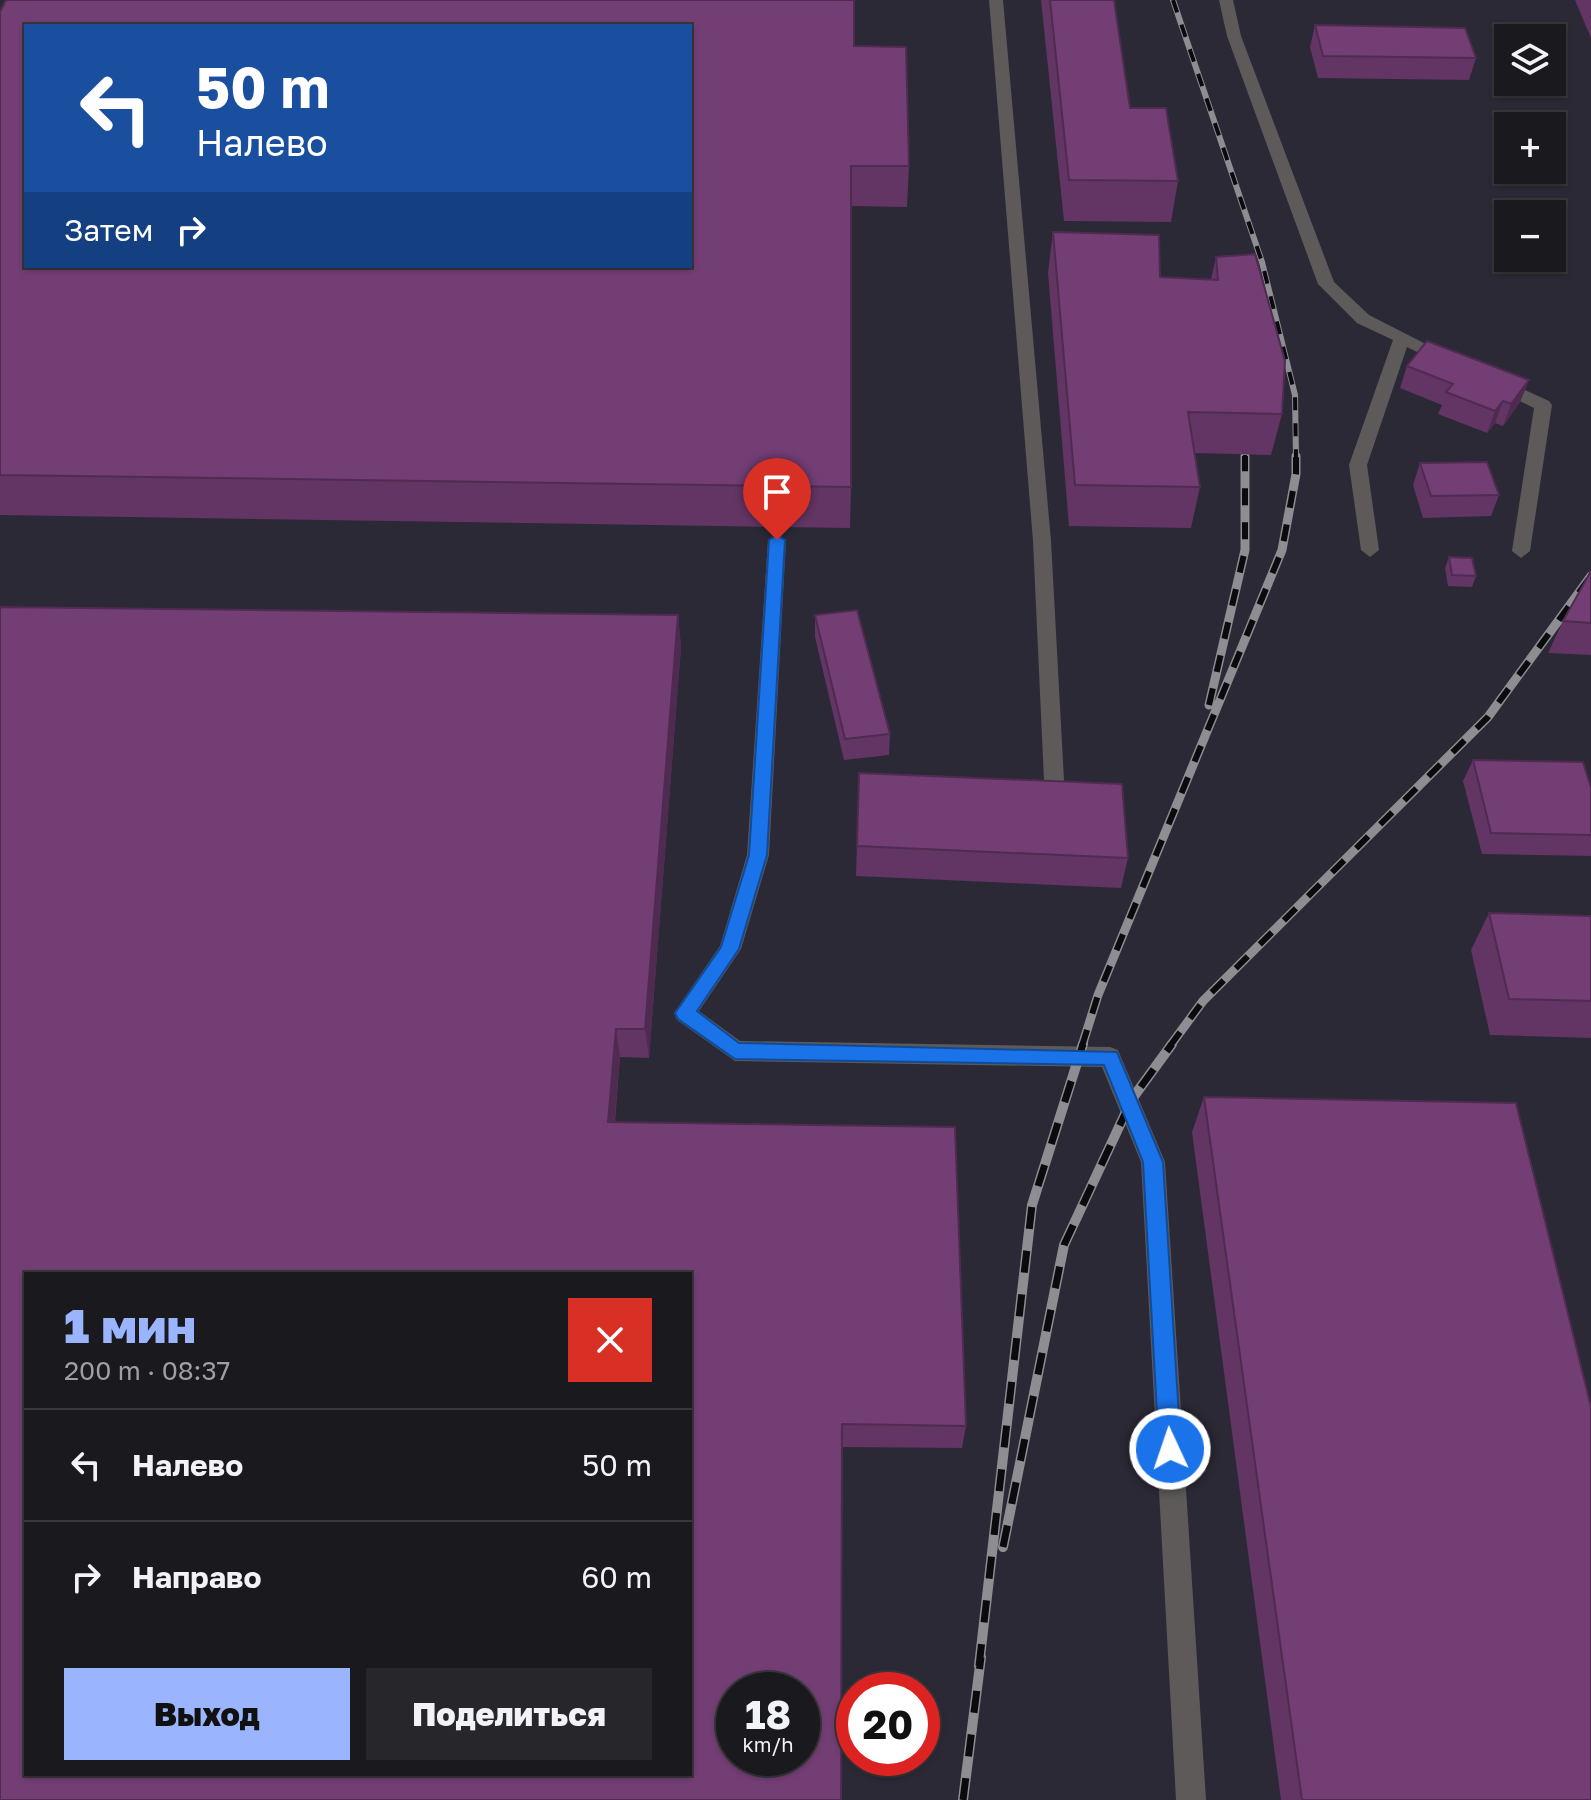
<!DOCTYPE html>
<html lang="ru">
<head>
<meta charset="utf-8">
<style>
  body { margin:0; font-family:"Golos Text",sans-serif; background:#27262a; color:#f1f3f6; height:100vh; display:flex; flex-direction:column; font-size:30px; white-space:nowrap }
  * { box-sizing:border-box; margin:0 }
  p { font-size:26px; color:#9fa0a4 }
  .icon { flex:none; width:44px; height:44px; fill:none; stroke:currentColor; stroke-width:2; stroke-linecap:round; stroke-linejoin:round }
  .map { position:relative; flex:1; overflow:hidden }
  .side { position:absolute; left:24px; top:1272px; width:668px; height:504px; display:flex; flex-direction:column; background:#1a191d; border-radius:0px; box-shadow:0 2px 6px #0004,0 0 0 2px #38383b }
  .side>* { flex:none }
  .guide { position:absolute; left:24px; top:24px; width:668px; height:244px; border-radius:0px; box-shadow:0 2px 6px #0004,0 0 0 2px #38383b; background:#1a4fa0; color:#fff; overflow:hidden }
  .controls { position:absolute; left:1494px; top:24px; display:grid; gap:16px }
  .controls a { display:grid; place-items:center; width:72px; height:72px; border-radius:0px; background:#1a191d; box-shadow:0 2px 6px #0004,0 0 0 2px #38383b; font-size:40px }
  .speed { position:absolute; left:716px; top:1672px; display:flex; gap:16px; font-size:40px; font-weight:700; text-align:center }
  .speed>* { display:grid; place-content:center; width:104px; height:104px; border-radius:50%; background:#1a191d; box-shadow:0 2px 6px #0004,0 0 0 2px #38383b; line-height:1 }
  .speed small { font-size:20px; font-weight:400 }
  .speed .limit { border:12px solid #d22; background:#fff; color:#111 }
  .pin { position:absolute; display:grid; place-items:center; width:68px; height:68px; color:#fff; margin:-82px -34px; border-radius:50% 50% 50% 0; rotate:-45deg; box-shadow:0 0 8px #0007 }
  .pin .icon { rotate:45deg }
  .me { position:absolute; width:88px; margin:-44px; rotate:357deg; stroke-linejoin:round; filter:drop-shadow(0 0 6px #0008) }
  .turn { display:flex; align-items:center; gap:28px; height:168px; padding:0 40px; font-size:36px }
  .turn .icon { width:104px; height:104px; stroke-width:2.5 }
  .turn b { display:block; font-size:56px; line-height:68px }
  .then { display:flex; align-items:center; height:76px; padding:0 40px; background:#0003; gap:16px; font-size:30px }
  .round { display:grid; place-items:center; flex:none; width:84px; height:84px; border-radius:0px; background:#27262a }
  .overview { display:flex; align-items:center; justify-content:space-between; height:136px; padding:0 40px }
  h1 { font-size:48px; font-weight:800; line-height:60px; color:#9ab5fd }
  .button { display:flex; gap:16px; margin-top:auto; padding:16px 40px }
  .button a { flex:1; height:92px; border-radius:0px; background:#9ab5fd; color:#111; font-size:32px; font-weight:800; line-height:92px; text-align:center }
  .button a+a { background:#27262a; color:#f1f3f6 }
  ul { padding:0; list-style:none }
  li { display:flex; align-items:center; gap:24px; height:112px; padding:0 40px; border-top:2px solid #38383b }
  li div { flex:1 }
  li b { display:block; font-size:30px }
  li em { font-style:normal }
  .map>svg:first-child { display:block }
  .built { fill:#2b2935; fill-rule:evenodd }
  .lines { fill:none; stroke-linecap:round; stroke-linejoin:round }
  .service { fill:#5e5a5a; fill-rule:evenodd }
  .rail-far2-casing { stroke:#8e8d92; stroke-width:6 }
  .rail-far1-casing { stroke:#8e8d92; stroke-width:9 }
  .rail-casing { stroke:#8e8d92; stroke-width:10 }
  .rail-far2 { stroke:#0b0b0e; stroke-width:4; stroke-dasharray:13; stroke-linecap:butt }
  .rail-far1 { stroke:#0b0b0e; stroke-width:6; stroke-dasharray:17; stroke-linecap:butt }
  .rail { stroke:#0b0b0e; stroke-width:7; stroke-dasharray:22; stroke-linecap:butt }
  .wall { fill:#623564 }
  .shaded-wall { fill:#502b51 }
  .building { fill:#723e74; stroke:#502b51; stroke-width:2; fill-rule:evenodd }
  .route { fill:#1a73e8; stroke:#114b97; stroke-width:2 }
</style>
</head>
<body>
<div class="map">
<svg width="1591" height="1800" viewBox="0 0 1591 1800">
  <rect width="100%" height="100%" fill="#222127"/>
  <!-- built -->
  <path class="built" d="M0,0H1591V1800H0ZM26,26H690V266H26ZM1508,38H1552V82H1508ZM1508,126H1552V170H1508ZM1508,214H1552V258H1508ZM26,1274H690V1774H26ZM734,1690H802V1758H734ZM854,1690H922V1758H854Z"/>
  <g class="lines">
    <!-- service -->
    <path class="service" d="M989,0H1003L1051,541L1064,780L1061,786H1047L1044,780L1033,541Z
      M1219,0H1233L1241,36L1334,282L1369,315L1457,360L1454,364H1442L1407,347L1367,465L1379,550L1370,557L1361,550L1349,465L1393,340L1357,323L1318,284L1227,36Z
      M1497,377L1549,401L1552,405L1530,551L1521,558L1512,551L1534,408L1491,387L1488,383Z
      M777,534L786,540L769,855L741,949L699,1011L740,1041L1110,1047L1118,1050L1165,1162L1206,1800H1176L1141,1162L1102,1067L735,1061L677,1020L674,1013L720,946L747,855L768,540Z"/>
    <defs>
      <path id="rail-far2" d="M1173,0L1262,262L1295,395L1296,458
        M1245,455V458"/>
      <path id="rail-far1" d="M1209,705L1245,550V456
        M1082,1046L1098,995L1282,550L1296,474V456
        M1170,1046L1203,1001L1488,717L1591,576"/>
      <path id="rail" d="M1003,1547L1064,1245L1132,1099L1172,1044
        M979,1666L1032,1205L1083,1044
        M963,1800L981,1657"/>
    </defs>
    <!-- rail-far2 casing -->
    <use href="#rail-far2" class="rail-far2-casing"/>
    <!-- rail-far1 casing -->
    <use href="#rail-far1" class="rail-far1-casing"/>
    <!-- rail casing -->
    <use href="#rail" class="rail-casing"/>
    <!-- rail-far2 -->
    <use href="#rail-far2" class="rail-far2"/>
    <!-- rail-far1 -->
    <use href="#rail-far1" class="rail-far1"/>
    <!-- rail -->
    <use href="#rail" class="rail"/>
  </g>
  <!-- wall -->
  <path class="wall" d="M1041,0H1114L1130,108L1178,181L1171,222L1064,221Z
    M1575,0H1591V38Z
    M0,12L854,46L909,166L907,207L851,206V487L850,528L0,515Z
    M1315,25L1476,58L1469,80L1318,78L1310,47Z
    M1053,232L1160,277L1211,279L1216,257L1282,414L1271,455L1194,453L1200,487L1191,528L1069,526L1048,273Z
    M1407,366L1529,380L1520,402L1503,426L1495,423L1487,433L1438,414L1442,405L1400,388Z
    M1420,463L1499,495L1491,516L1423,518L1413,485Z
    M1449,557L1476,576L1472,587L1448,586L1445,568Z
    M1591,571V655L1548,653L1563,621Z
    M678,615L681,647L649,1058L620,1057L615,1122L966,1426L962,1448L842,1447L0,1800Z
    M815,615L890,734L889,755L844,760L815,637Z
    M1473,760L1591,788V856L1482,854L1463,781Z
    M859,773L1128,858L1121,888L856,876Z
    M1489,913L1591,916V1038L1490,1035L1471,950Z
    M1204,1097L1591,1800H1281L1192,1132Z"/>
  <!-- shaded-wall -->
  <path class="shaded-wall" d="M1529,380L1520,402L1503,426L1511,404Z
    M1503,401L1495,423L1487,433L1495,411Z
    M678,615L681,647L649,1058L645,1029Z
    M616,1029L620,1057L612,1149L608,1122Z"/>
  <!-- building -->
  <path class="building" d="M6,0H854V46L906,47L909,166H851V487L0,475V12ZM26,26H690V266H26Z
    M1050,0H1114L1130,108H1166L1178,181L1069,180Z
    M1315,25L1465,28L1476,58L1323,56Z
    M1053,232L1159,235L1160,277L1218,280L1216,257L1255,254L1285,361L1282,414L1188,412L1200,487L1075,485Z
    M1427,341L1529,380L1511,404L1503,401L1495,411L1446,392L1453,384L1407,366Z
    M1487,462L1499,495L1431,496L1420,463Z
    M1449,557L1472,558L1476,576L1452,575Z
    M1591,571V623L1563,621Z
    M0,607L678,615L645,1029H616L608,1122L955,1127L966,1426L842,1424L841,1800H0ZM26,1274H690V1774H26ZM734,1690H802V1758H734Z
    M857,610L890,734L845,739L815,615Z
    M1473,760L1583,762L1591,788V835L1491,833Z
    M859,773L1122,784L1128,858L857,846Z
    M1489,913L1591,916V1001L1509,999Z
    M1204,1097L1516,1103L1591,1407V1800H1302Z"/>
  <!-- route -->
  <path class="route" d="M777,535L785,540L767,855L739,949L697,1011L739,1043L1117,1052L1163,1162L1181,1449L1178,1456L1170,1460L1162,1456L1159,1449L1143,1162L1104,1065L735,1059L678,1019L675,1013L721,947L749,855L769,540Z"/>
</svg>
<div class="controls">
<a><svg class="icon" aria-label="layers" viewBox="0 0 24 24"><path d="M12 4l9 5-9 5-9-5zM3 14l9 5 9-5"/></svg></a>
<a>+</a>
<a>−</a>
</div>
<div class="speed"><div>18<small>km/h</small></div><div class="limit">20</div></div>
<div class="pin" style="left:777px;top:540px;background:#d93025"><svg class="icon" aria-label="arrive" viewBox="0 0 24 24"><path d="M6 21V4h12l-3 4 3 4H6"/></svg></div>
<svg class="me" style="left:1170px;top:1449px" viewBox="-20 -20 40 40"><circle r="17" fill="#1a73e8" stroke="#fff" stroke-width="3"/><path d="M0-11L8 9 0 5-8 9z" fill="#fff"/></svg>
<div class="guide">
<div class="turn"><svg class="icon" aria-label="left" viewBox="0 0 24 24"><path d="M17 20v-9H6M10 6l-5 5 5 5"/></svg><div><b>50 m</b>Налево</div></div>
<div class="then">Затем<svg class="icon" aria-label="right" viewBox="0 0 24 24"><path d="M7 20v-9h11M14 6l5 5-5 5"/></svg></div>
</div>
<section class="side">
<div class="overview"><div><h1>1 мин</h1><p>200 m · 08:37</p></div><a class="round" style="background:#d93025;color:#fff"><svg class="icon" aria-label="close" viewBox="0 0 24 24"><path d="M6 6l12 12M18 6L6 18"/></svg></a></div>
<ul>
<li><svg class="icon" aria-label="left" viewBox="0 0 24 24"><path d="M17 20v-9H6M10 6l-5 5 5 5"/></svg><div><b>Налево</b></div><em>50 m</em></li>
<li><svg class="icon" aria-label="right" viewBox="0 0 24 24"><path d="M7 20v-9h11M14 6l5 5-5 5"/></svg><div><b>Направо</b></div><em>60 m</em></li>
</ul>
<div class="button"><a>Выход</a><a>Поделиться</a></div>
</section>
</div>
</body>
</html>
